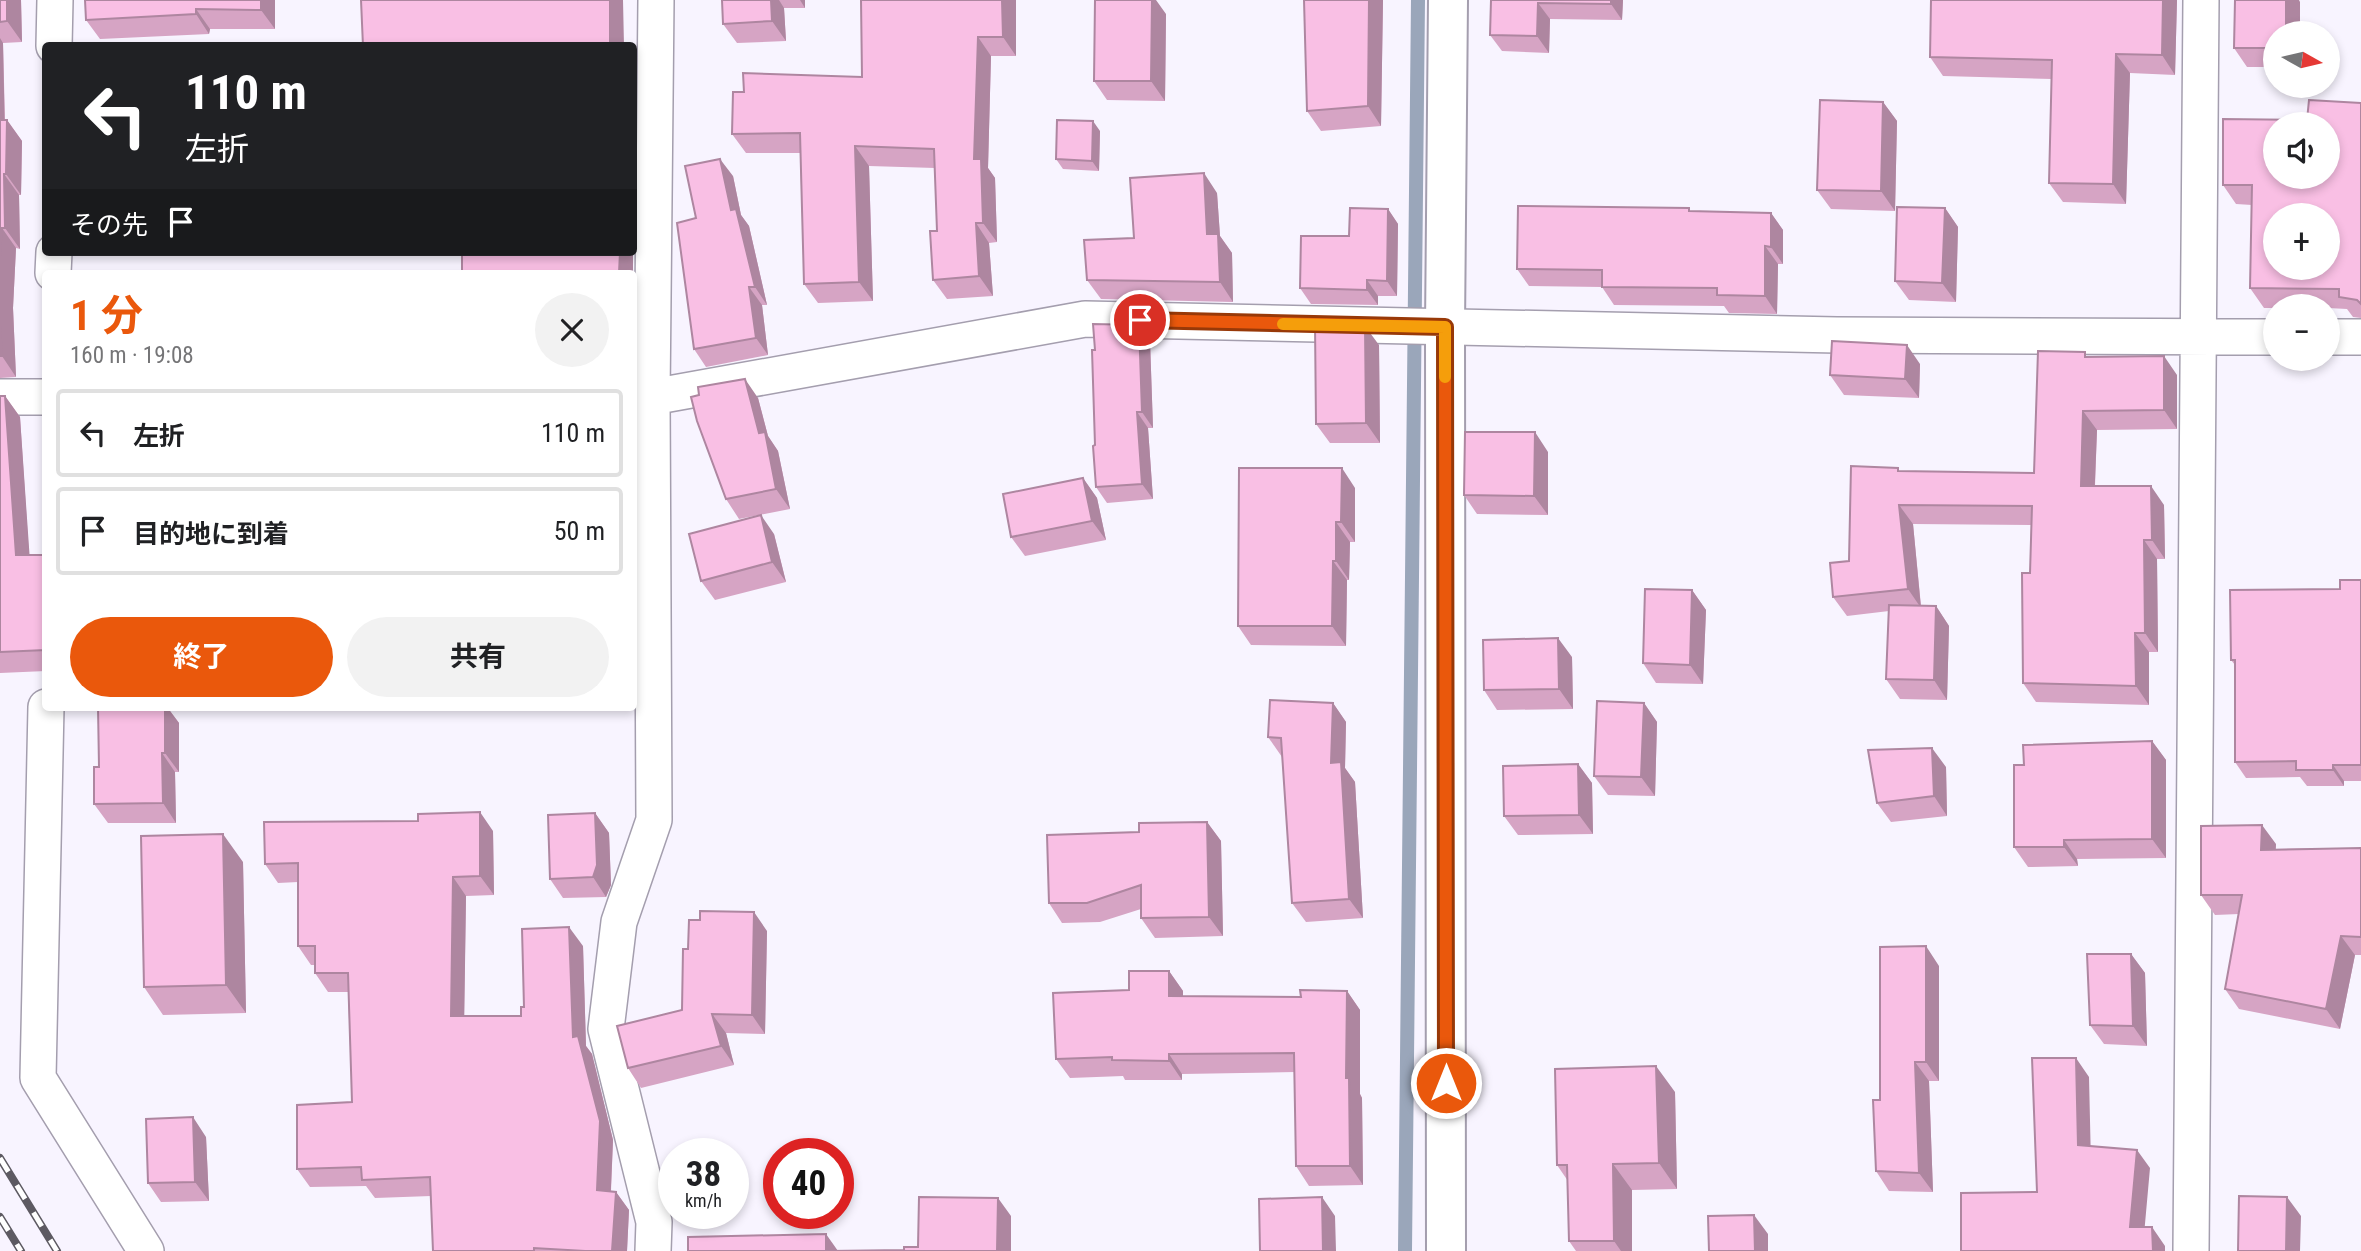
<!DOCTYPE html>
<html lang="ja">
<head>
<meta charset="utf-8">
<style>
  body { margin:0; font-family:"Roboto Condensed","Noto Sans JP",sans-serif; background:#f2f2f2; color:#202124; height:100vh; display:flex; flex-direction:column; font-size:26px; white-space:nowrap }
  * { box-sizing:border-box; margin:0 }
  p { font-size:23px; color:#757577 }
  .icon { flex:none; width:38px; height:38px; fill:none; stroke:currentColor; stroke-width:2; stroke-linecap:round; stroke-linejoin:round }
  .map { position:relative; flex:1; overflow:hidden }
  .sheet { position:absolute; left:42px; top:270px; width:595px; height:441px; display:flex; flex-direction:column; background:#fff; border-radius:7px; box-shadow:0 4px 10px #0003 }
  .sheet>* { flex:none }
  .banner { position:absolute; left:42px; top:42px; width:595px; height:214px; border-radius:7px; box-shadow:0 4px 10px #0003; background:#202124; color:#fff; overflow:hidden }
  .needle { width:46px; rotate:98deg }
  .buttons { position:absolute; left:2263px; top:21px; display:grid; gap:14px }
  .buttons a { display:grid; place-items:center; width:77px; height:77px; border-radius:50%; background:#fff; box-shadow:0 4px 10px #0003; font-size:35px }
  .speed { position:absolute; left:658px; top:1138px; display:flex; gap:14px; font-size:35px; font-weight:700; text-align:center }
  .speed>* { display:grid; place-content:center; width:91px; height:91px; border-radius:50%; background:#fff; box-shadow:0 4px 10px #0003; line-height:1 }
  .speed small { font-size:18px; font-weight:400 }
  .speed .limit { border:10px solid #d22; background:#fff; color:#111 }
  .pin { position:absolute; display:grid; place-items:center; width:60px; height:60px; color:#fff; margin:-30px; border:4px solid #fff; border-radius:50%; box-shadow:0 2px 7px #0007 }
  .me { position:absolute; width:77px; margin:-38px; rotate:0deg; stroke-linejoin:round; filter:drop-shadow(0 0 5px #0008) }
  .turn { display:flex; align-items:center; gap:24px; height:147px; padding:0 28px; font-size:32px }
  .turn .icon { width:91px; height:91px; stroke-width:2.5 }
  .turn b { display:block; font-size:49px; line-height:60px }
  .then { display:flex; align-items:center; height:66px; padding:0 28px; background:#0003; gap:14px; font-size:26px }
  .round { display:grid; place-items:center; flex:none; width:74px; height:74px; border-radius:37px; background:#f2f2f2 }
  .head { display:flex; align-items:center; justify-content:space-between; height:119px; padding:0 28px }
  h1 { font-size:42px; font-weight:700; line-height:52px; color:#ea580c }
  .action { display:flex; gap:14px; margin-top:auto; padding:14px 28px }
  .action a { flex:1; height:80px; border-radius:42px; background:#ea580c; color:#fff; font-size:28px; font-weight:700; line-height:80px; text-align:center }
  .action a+a { background:#f2f2f2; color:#202124 }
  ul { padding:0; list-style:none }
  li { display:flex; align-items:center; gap:21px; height:88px; margin:0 14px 10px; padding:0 14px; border:4px solid #e0e0e0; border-radius:7px }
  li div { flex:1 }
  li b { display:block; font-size:26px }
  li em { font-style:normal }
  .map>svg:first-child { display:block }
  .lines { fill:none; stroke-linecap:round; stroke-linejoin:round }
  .stream { stroke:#9aa6ba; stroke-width:14 }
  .street-casing { stroke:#a49eae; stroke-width:38 }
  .secondary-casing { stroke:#a49eae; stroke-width:42 }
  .street { stroke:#fff; stroke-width:35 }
  .secondary { stroke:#fff; stroke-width:38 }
  .rail-casing { stroke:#5d5a62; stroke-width:8 }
  .rail { stroke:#fff; stroke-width:5; stroke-dasharray:16; stroke-linecap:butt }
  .wall { fill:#d6a4c4 }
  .shaded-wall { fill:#ae86a0 }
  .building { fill:#f9bfe4; stroke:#ae86a0; stroke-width:2; fill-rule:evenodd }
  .route-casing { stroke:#983908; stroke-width:18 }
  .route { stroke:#ea580c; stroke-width:12 }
  .slow { stroke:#f59e0b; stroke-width:12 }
</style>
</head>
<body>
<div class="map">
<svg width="2361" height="1251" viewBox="0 0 2361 1251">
  <rect width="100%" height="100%" fill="#f8f4ff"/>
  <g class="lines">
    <!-- stream -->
    <path class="stream" d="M1405,1251L1418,0"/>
    <defs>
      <path id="street" d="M54,46L55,0
        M53,273L54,252
        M2328,337H2361
        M0,397H46
        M634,397H652L1085,319L1837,335L2275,337
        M46,707L38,1078L146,1251
        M653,1251L654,1222L606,1029L619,922L654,820L652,397L656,0
        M2191,1251L2201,0"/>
      <path id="secondary" d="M1446,1251L1445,327L1448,0"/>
    </defs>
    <!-- street casing -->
    <use href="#street" class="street-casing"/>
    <!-- secondary casing -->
    <use href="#secondary" class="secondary-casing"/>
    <!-- street -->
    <use href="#street" class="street"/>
    <!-- secondary -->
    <use href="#secondary" class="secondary"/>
    <defs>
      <path id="rail" d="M0,1158L57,1251
        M0,1217L21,1251"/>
    </defs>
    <!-- rail casing -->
    <use href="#rail" class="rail-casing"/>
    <!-- rail -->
    <use href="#rail" class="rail"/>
  </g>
  <!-- wall -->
  <path class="wall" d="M0,0H21L22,42L3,43L5,120H7L22,141L21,195H19L20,249L16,248L13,308L16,377L0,378Z
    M275,0V29H210L209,34L100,39L86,20Z
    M722,0H805V8H784L786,41L737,43L723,24Z
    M861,0H1016V56H991L988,168L995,178L997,242L989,243L993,296L947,299L933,280L937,231L935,168L869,166L873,301L818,303L804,284L800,153H746L732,134L744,92L862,77Z
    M1304,0H1383L1381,126L1321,131L1307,111Z
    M1491,0H1623L1622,20L1550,19L1549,53L1502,51L1490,35Z
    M1931,0H2177L2175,75L2130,73L2126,204L2063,202L2049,183L2052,79L1943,76L1930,57Z
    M2300,2L2275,33V67H2247L2234,48Z
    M1166,14L1165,101L1107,100L1094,81Z
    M1883,102L1897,121L1895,211L1831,209L1817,190Z
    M2361,103V318L2353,317L2347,309L2328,308V306H2275V308H2264L2250,288L2252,205L2236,204L2223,185L2307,120Z
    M1100,131L1099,171L1063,169L1056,159Z
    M733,176L741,215L749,226L767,305H762L768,355L706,367L694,349L696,218Z
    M1217,193L1220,236L1232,253L1233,302L1101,299L1087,280L1134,238Z
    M1945,208L1958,227L1956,302L1909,300L1895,281Z
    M1388,209L1398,224L1397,296H1378V305L1311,304L1300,288L1349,236Z
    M1691,211L1771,213L1783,230V264H1778L1777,314L1729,313L1724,306L1614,305L1602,287L1529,286L1517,269Z
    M1150,341L1153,428H1148L1153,499L1107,503L1096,487L1095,445Z
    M1379,345L1380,443H1330L1316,424Z
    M2089,357L2177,375V429L2097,430L2095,486L2164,505L2165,559H2157L2158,652H2149V705L2036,702L2023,683L2030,573L2031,525L1913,524L1921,606H1936L1949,626L1947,700L1900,699L1886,679L1889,611L1847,616L1833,597L1849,561L1900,471L2034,473Z
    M1920,364L1919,398L1844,395L1830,375Z
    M0,396H5L20,417L29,555H46V671L0,673Z
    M758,398L768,436L778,451L790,509L739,519L726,499Z
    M1548,452V515L1477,514L1464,495Z
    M1083,478L1097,498L1106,540L1025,556L1011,537Z
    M1355,488V542H1350L1349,580H1347L1346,646L1251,645L1238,626Z
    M774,534L786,582L715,600L701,581Z
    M2361,580V781H2344V786H2307L2300,777L2246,778L2235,762V665L2231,660L2340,589Z
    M1692,590L1706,610L1703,684L1656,683L1643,663Z
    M1572,657L1573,709L1497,710L1484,690Z
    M1333,703L1346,722L1345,768L1355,782L1363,918L1306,922L1292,903L1282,757L1268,737Z
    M1644,703L1657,722L1655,796L1608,795L1594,776Z
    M98,707H167L179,723V772H175L176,823H108L94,804L99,767Z
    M2152,741L2166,760V858L2077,859L2078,866L2028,867L2014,847L2024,765Z
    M1578,764L1592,783L1593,834L1518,835L1504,816Z
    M1946,767L1947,816L1891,822L1877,803Z
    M595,813L609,833L611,885L606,897L563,898L550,879Z
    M1207,822L1221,841L1223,936L1155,938L1141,918V909L1100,922L1062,923L1049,903L1139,832Z
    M493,831L494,895L466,896L464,1016H521L524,1007L583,946L586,1046L592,1054L613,1140L611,1191L616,1192L629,1210L627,1251H433L431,1196L375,1198L366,1186L310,1187L297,1169L352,1102L348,992H328L315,973V965H311L298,946V882L278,883L265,864Z
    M2276,844L2275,849L2361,848V955H2355L2340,1029L2239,1009L2225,989L2239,914L2215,915L2201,895Z
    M243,862L246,1013L163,1015L144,987Z
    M767,931L765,1034L726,1033L734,1065L641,1088L628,1068L682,1010L688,949Z
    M2131,954L2145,973L2147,1046L2104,1044L2090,1025Z
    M1939,966V1081H1929L1933,1192L1889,1191L1876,1171Z
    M1169,971L1183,991V996L1301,997L1347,991L1360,1010V1094L1362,1098L1363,1185L1309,1186L1296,1166L1295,1072L1182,1074V1080H1125L1123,1076L1070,1078L1056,1059L1129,990Z
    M1675,1092L1677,1189L1632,1190V1251H1576L1569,1241L1568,1181L1557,1165Z
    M206,1137L209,1201L161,1202L148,1183Z"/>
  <!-- shaded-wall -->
  <path class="shaded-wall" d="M7,0H21L22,42L7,21Z
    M261,0H275V29L261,10Z
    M610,0H623L624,46H610Z
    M771,0H779L784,8L786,41L772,21Z
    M800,0H805V8Z
    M1002,0H1016V56L1003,37Z
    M1152,0H1156L1166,14L1165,101L1151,81Z
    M1369,0H1383L1381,126L1368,106Z
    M1611,0H1623L1622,20L1611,4Z
    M2163,0H2177L2175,75L2162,55Z
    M2286,0H2299L2300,2V33H2286Z
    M1538,3L1550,19L1549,53L1537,36Z
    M196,9L210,29L209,34L196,14Z
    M978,37L991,56L988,168L995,178L997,242L983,223L974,159Z
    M0,38L3,43L5,141L0,134Z
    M2116,54L2130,73L2126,204L2113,184Z
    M634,94L635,96L634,146Z
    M1883,102L1897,121L1895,211L1881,191Z
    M7,120L22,141L21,195L6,174Z
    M1093,121L1100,131L1099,171L1092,161Z
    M855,146L869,166L873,301L859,282Z
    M720,159L733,176L741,215L749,226L767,305L755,287L731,210Z
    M1204,173L1217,193L1220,236L1232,253L1233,302L1220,282L1207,234Z
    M4,174L19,195L20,249L5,228Z
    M1945,208L1958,227L1956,302L1942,283Z
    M1388,209L1398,224L1397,296L1387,281Z
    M1771,213L1783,230V264L1771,247Z
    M976,223L989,243L993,296L979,276Z
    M2,228L16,248L13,308L16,377L2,356L0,325V256Z
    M1765,246L1778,264L1777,314L1765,296Z
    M620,252H633V273H619Z
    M1367,280L1378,296V305L1367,290Z
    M749,287L762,305L768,355L756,338Z
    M1139,325L1150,341L1153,428L1142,412Z
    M1365,326L1379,345L1380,443L1366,423Z
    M1907,345L1920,364L1919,398L1905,379Z
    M2164,356L2177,375V429L2164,410Z
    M745,379L758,398L768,436L778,451L790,509L776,489L759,433Z
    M5,396L20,417L31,576L16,555Z
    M2083,411L2097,430L2094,505L2081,486Z
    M1137,412L1148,428L1153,499L1142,484Z
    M1535,432L1548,452V515L1534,496Z
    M1342,468L1355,488V542L1341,522Z
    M1083,478L1097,498L1106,540L1092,521Z
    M2151,486L2164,505L2165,559L2152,540Z
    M1899,505L1913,524L1921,608L1908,589Z
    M761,515L774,534L786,582L772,562Z
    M1336,522L1350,542L1349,580L1336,561Z
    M2144,540L2157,559L2158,652L2145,633Z
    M1333,561L1347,580L1346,646L1332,626Z
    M1692,590L1706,610L1703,684L1690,665Z
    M1936,606L1949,626L1947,700L1934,680Z
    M2135,633L2149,652V705L2136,686Z
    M1558,638L1572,657L1573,709L1559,689Z
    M1333,703L1346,722L1345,768L1355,782L1363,918L1349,899L1331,763Z
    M1644,703L1657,722L1655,796L1641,777Z
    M165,707H167L179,723V772L165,753Z
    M2152,741L2166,760V858L2152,839Z
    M1932,748L1946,767L1947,816L1934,796Z
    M162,753L175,772L176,823L163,803Z
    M1578,764L1592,783L1593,834L1579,815Z
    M2333,765L2344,781V786L2333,770Z
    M480,812L493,831L494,895L480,876Z
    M595,813L609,833L611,885L606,897L593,877Z
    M1207,822L1221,841L1223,936L1209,917Z
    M2262,825L2276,844L2275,869L2261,850Z
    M223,834L243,862L246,1013L226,985Z
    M2064,840L2077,859L2078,866L2064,847Z
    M453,877L466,896L464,1035L451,1016Z
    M754,912L767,931L765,1034L752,1015Z
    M569,927L583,946L586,1046L592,1054L613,1140L610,1209L597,1190L573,1037Z
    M2341,936L2355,955L2340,1029L2326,1009Z
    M1926,946L1939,966V1081L1926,1062Z
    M2131,954L2145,973L2147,1046L2133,1026Z
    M1169,971L1183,991V1015L1169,996Z
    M1347,991L1360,1010V1094L1362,1098L1363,1185L1350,1166L1346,1078Z
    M712,1014L726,1033L734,1065L721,1046Z
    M1169,1054L1182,1074V1080L1169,1061Z
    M2076,1058L2089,1077L2091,1164L2078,1145Z
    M1915,1062L1929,1081L1933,1192L1919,1173Z
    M1656,1066L1675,1092L1677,1189L1659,1163Z
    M193,1117L206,1137L209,1201L195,1182Z
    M2137,1150L2150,1168L2143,1246L2130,1227Z
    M1613,1164L1632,1190V1251H1621L1614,1241Z
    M616,1192L629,1210L627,1251H612Z
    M1322,1197L1335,1216L1336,1251H1323Z
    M2287,1197L2301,1216L2300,1251H2286Z
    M998,1198L1011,1216V1251H997Z
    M1754,1215L1768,1234V1251H1755Z
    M2152,1227L2165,1246V1251H2153Z
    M826,1234L838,1251H826Z"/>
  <!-- building -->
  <path class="building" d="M0,0H7V21L0,22Z
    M85,0H261V10L196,9V14L86,20Z
    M361,0H610V46H363Z
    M722,0H771L772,21L723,24Z
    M861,0H1002L1003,37H978L974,159H981L983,223H976L979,276L933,280L930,231H937L934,149L855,146L859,282L804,284L800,133L732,134L733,92H744L743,73L862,77Z
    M1095,0H1152L1151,81H1094Z
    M1304,0H1369L1368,106L1307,111Z
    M1491,0H1611V4L1538,3L1537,36L1490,35Z
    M1931,0H2163L2162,55L2116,54L2113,184L2049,183L2052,60L1930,57Z
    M2235,0H2286V33H2275V48H2234Z
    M1820,100L1883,102L1881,191L1817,190Z
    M2309,100L2361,103V304L2357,300L2339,297V289L2250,288L2252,185H2223V119L2307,120ZM2275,124H2328V177H2275ZM2275,215H2328V268H2275Z
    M0,120H7L6,174H4L5,228H2L0,256Z
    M1057,120L1093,121L1092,161L1056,159Z
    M720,159L731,210L736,209L755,287H749L756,338L694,349L677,223L696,218L685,166Z
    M1204,173L1207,234H1218L1220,282L1087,280L1084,240L1134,238L1130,178Z
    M1518,206L1689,208V211L1771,213V247L1765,246V296L1717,295V288L1602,287V270L1517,269Z
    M1897,207L1945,208L1942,283L1895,281Z
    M1350,208L1388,209L1387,281L1367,280V290L1300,288L1301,236H1349Z
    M462,252H620L619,273H462Z
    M1093,324L1139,325L1142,412H1137L1142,484L1096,487L1093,446L1095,445L1092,350H1095Z
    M0,325L2,356H0Z
    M1315,325L1365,326L1366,423L1316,424Z
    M1832,341L1907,345L1905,379L1830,375Z
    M2038,351L2085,352V357L2164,356V410L2083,411L2081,486H2151L2152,540H2144L2145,633H2135L2136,686L2023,683L2022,573H2030L2032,506L1899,505L1908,589L1833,597L1830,563L1849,561L1851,466L1898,468V471L2034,473Z
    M745,379L759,433L765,432L776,489L726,499L697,421L691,397L699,395L698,387Z
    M0,396H5L16,555H46V650L0,652Z
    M1465,432H1535L1534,496L1464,495Z
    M1239,468H1342L1341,522H1336V561H1333L1332,626H1238Z
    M1083,478L1092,521L1011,537L1003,494Z
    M761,515L772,562L701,581L689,534Z
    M2340,580H2361V765H2333V770H2296V761L2235,762V660H2231L2230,590L2340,589Z
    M1645,589L1692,590L1690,665L1643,663Z
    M1889,605L1936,606L1934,680L1886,679Z
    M1558,638L1559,689L1484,690L1483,640Z
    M1270,700L1333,703L1331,763L1341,762L1349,899L1292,903L1281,738L1268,737Z
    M1597,701L1644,703L1641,777L1594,776Z
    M98,707H165V753H162L163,803L94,804V767H99Z
    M2152,741V839L2064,840V847H2014V765H2024L2023,745Z
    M1932,748L1934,796L1877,803L1868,750Z
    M1578,764L1579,815L1504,816L1503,766Z
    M480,812V876L453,877L451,1016H521V1007H524L522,929L569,927L573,1037L578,1036L600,1121L597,1190L616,1192L612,1251H585L534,1248V1251H433L430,1177L362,1180L361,1167L297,1169V1105L352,1102L348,973H315V946H298V863L265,864L264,822L418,821V814Z
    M595,813L597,865L593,877L550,879L548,815Z
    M1207,822L1209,917L1141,918V885L1087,903H1049L1047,835L1139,832V823Z
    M2262,825L2261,850L2361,848V937L2341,936L2326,1009L2225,989L2242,895H2201V826Z
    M223,834L226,985L144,987L141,836Z
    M700,911L754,912L752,1015L712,1014L721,1046L628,1068L617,1026L682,1010L683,949H688L689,920H700Z
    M1926,946V1062H1915L1919,1173L1876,1171L1873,1100H1880V947Z
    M2087,954H2131L2133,1026L2090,1025Z
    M1129,971H1169V996L1301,997L1300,990L1347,991L1346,1078H1349L1350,1166H1296L1294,1053L1169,1054V1061L1112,1060V1057L1056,1059L1053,993L1129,990Z
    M2032,1058H2076L2078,1145L2137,1150L2130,1227H2152L2153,1251H1961V1193L2037,1192Z
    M1656,1066L1659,1163L1613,1164L1614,1241H1569L1567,1165H1557L1555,1069Z
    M193,1117L195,1182L148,1183L146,1119Z
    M2239,1196L2287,1197L2286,1251H2238Z
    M919,1197L998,1198L997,1251H829L904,1250V1247H918Z
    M1322,1197L1323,1251H1260L1259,1199Z
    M1754,1215L1755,1251H1709L1708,1216Z
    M826,1234V1251H688V1237Z"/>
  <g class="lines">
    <defs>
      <path id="route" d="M1140,320L1445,327L1446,1083"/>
    </defs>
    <!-- route casing -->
    <use href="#route" class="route-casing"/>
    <!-- route -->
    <use href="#route" class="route"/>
    <!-- slow -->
    <path class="slow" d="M1283,324L1445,327V377"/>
  </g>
</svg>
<div class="buttons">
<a><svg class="needle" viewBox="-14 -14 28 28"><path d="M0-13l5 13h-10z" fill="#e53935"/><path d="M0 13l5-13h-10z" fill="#757577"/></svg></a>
<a><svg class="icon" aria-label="sound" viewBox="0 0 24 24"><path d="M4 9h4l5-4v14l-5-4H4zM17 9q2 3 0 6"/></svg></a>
<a>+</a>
<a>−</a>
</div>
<div class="speed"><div>38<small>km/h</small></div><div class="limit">40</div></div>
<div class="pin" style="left:1140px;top:320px;background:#d93025"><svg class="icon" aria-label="arrive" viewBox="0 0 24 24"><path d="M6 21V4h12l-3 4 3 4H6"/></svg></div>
<svg class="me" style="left:1446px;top:1083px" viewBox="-20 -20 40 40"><circle r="17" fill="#ea580c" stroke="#fff" stroke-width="3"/><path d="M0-11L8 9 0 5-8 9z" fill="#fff"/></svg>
<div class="banner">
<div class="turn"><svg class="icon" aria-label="left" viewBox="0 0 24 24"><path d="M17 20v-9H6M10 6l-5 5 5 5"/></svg><div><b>110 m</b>左折</div></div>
<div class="then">その先<svg class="icon" aria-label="arrive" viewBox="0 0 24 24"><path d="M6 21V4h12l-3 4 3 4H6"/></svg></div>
</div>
<section class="sheet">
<div class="head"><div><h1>1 分</h1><p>160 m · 19:08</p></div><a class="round"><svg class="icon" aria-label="close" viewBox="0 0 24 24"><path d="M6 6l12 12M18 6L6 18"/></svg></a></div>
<ul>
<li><svg class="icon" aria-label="left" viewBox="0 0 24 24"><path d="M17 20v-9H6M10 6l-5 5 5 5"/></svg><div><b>左折</b></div><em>110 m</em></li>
<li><svg class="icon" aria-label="arrive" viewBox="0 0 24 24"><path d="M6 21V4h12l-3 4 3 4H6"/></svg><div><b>目的地に到着</b></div><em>50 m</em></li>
</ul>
<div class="action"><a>終了</a><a>共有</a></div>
</section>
</div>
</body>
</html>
